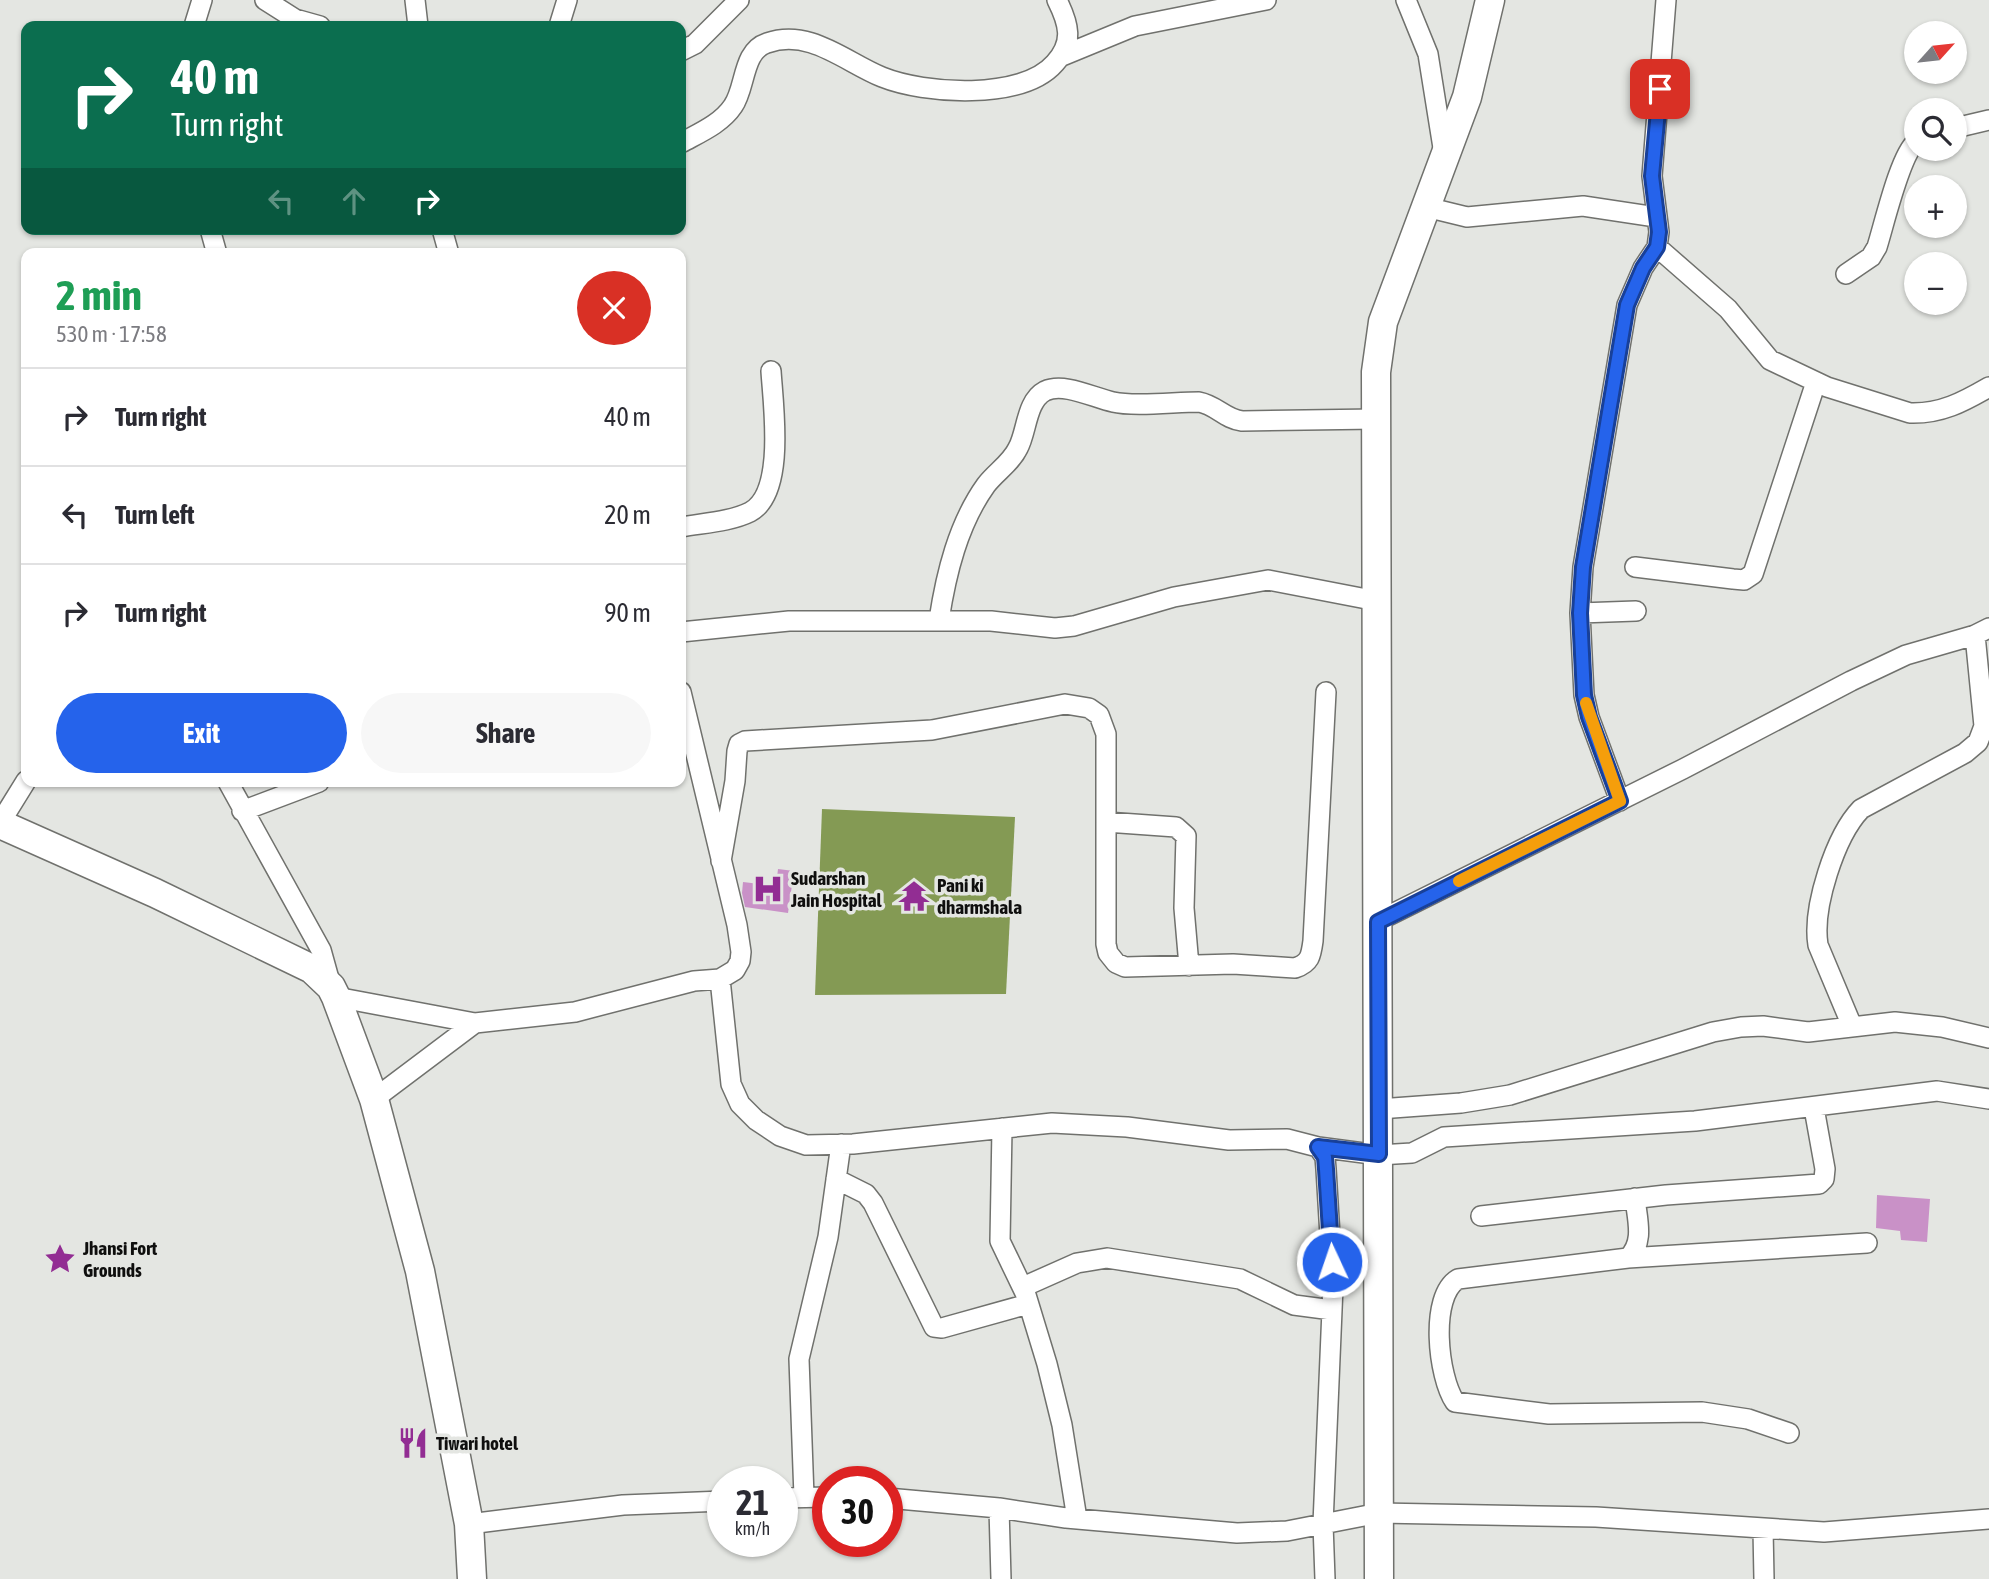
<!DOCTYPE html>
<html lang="en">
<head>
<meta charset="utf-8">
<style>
  body { margin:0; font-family:"Asap Condensed",sans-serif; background:#f7f7f7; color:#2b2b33; height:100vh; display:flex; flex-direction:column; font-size:26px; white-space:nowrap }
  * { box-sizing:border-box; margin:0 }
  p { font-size:23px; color:#7c7c81 }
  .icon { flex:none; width:38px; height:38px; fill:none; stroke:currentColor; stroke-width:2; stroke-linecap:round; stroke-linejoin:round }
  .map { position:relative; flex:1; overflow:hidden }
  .sheet { position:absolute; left:21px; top:248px; width:665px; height:539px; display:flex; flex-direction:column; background:#fff; border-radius:14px; box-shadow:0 2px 5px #0004 }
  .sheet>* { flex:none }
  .guide { position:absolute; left:21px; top:21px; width:665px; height:214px; border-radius:14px; box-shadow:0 2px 5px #0004; background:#0b6e4f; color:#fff; overflow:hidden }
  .needle { width:46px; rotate:63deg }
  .buttons { position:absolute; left:1904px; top:21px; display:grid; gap:14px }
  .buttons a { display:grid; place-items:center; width:63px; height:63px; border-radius:50%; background:#fff; box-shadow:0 2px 5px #0004; font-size:35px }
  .speed { position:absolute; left:707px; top:1466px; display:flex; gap:14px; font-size:35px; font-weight:700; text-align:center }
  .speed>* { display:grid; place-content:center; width:91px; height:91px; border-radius:50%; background:#fff; box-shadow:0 2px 5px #0004; line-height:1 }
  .speed small { font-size:18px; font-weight:400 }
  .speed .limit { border:10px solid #d22; background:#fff; color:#111 }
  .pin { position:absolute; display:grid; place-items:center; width:60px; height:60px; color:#fff; margin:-30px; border-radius:14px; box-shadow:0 4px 10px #0006 }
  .me { position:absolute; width:77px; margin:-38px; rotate:357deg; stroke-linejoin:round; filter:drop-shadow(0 0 5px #0008) }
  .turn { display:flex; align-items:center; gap:24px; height:147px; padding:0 35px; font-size:32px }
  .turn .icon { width:91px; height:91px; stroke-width:2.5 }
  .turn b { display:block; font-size:49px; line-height:60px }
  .lanes { display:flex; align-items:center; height:66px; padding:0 35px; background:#0003; justify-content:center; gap:35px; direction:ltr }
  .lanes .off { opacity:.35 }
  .round { display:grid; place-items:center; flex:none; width:74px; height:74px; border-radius:37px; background:#f7f7f7 }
  .headline { display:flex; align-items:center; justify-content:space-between; height:119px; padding:0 35px }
  h1 { font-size:42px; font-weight:700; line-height:52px; color:#1e9e55 }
  .action { display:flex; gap:14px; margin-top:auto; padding:14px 35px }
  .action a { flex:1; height:80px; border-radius:42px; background:#2563eb; color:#fff; font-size:28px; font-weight:700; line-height:80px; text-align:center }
  .action a+a { background:#f7f7f7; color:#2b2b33 }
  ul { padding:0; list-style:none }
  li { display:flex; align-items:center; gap:21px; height:98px; padding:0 35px; border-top:2px solid #e1e1e2 }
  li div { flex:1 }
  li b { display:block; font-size:26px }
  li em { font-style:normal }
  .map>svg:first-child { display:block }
  .water { fill:#849a54 }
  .building { fill:#c991c7 }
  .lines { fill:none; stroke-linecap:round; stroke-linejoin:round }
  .street-casing { stroke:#70716d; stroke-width:22 }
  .secondary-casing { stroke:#70716d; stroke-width:31 }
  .street { stroke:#fff; stroke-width:19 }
  .secondary { stroke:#fff; stroke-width:28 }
  .route-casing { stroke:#184099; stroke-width:18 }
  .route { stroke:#2563eb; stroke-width:12 }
  .slow { stroke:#f59e0b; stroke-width:12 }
  .labels { text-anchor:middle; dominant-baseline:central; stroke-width:7; stroke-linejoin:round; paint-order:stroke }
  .poi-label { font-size:19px; font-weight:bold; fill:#0f0f0e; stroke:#e4e6e2; text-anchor:start }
</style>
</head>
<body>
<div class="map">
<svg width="1989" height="1579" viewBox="0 0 1989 1579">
  <rect width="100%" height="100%" fill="#e4e6e2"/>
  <!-- water -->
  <path class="water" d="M822,809L1015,817L1006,994L815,995Z"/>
  <!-- building -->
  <path class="building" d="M778,869L794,871L788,913L745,907L742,893L743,882L776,886Z
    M1877,1195L1930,1199L1927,1242L1901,1240L1900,1231L1876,1228Z"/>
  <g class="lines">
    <defs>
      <path id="street" d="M265,0L295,19L320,26
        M415,0L418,26
        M1406,0L1428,54L1444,154
        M194,26L202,0
        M559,26L567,0
        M681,51L695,44L739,0
        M1062,56L1135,26L1266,0
        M1955,128L1989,120
        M681,143C699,133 721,124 733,106C746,88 742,51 767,43C810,28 845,62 882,77C924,94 1022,101 1055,63C1074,42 1069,24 1057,0
        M1426,207L1467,217L1583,206L1656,217
        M210,229L217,254
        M442,229L449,254
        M1657,247L1728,309L1770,360L1827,387L1910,413C1941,414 1963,402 1989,387
        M1846,274L1871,257L1877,247C1884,225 1900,155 1916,142
        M681,527C702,523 730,522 750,512C786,493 773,404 771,371
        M1635,567L1733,579L1744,580L1753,574L1816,382
        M1580,613L1636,611
        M939,620C946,574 958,524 986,485C996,472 1011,463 1018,448C1027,432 1026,401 1045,391C1064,382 1094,398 1113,402C1134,407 1175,402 1199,402C1216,405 1225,419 1242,421L1376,419
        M681,632L789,621H991L1055,628L1074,626L1174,597L1268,580L1377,601
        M228,782L321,950L331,986
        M1620,801L1589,717L1584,695L1580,613L1583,567L1627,305L1643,268L1657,247L1659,232L1652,176L1666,0
        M242,811L319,782
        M1106,822L1176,827L1186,836L1184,908L1189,966
        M0,823L26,781
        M721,861L735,781L737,751L739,744L745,741L932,730L1065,704L1089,708L1099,715L1106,734V944L1108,953L1116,963L1125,967L1233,964L1295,968C1310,963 1311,956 1313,941L1326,692
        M1378,921L1683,769L1851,681L1906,655L1975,635L1989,628
        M720,979L731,1084L740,1104L756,1120L780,1136L806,1145L853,1144L1052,1123L1127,1127L1229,1140L1287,1139L1318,1147L1379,1155L1412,1153L1444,1137L1695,1121L1937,1091L1989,1099
        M336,997L475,1023
        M1852,1026L1818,945C1812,908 1835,836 1861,809L1965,753L1978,742L1984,726L1975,635
        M374,1099L475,1023L575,1012L694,981L720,979L735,970L740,961L741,952L737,925L681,692
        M1379,1109L1461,1103L1510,1095L1713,1032L1741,1027L1763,1026L1808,1032L1895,1022L1942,1027L1989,1038
        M1002,1128L1000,1241L1026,1295L1047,1364L1062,1425L1077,1519
        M1318,1147L1325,1157L1326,1169L1333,1286L1323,1524L1325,1579
        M836,1179L866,1194L873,1203L934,1327L942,1328L1028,1304
        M1635,1198C1637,1219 1645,1242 1628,1258L1458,1279C1429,1296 1438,1377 1455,1402L1549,1414L1702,1412L1748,1419L1789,1433
        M1481,1216L1666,1195L1819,1184L1824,1179L1825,1169L1814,1108
        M1628,1258L1867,1243
        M1023,1287L1077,1263L1107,1258L1240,1279L1294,1305L1332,1310
        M804,1497L799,1359L828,1237L841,1144
        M782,1498L828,1497
        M887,1498L999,1508L1066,1518L1237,1533L1287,1531L1379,1513L1596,1517L1824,1532L1989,1519
        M999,1508L1001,1579
        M469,1524L623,1505L723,1501
        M1763,1529L1764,1579"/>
      <path id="secondary" d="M0,824L155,893L312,969L331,987L336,997L374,1099L420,1271L469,1524L472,1579
        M1379,1579L1376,372L1383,322L1467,97L1490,0"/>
    </defs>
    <!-- street casing -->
    <use href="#street" class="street-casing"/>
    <!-- secondary casing -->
    <use href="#secondary" class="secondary-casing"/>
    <!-- street -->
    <use href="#street" class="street"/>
    <!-- secondary -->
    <use href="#secondary" class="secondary"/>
  </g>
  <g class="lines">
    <defs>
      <path id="route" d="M1332,1262L1326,1169L1325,1157L1318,1147L1379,1154L1378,922L1620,801L1589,717L1584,695L1580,613L1583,567L1627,305L1643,268L1657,247L1659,232L1652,176L1660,89"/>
    </defs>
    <!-- route casing -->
    <use href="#route" class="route-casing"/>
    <!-- route -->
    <use href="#route" class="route"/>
    <!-- slow -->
    <path class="slow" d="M1459,881L1620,801L1586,703"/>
  </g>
  <!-- icons -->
  <defs>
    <symbol id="hospital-bare" viewBox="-9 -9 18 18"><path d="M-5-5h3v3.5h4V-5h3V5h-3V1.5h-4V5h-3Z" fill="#922d93" stroke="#e4e6e2" stroke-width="2.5" paint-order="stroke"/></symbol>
    <symbol id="temple-bare" viewBox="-9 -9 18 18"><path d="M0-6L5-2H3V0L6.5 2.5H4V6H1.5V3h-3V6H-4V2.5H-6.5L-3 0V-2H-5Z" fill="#922d93" stroke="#e4e6e2" stroke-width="2.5" paint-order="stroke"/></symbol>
    <symbol id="sight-bare" viewBox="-9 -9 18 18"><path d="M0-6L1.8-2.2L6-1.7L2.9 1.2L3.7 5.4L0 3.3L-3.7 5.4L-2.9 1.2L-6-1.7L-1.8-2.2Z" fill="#922d93" stroke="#e4e6e2" stroke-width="2.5" paint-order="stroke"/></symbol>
    <symbol id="restaurant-bare" viewBox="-9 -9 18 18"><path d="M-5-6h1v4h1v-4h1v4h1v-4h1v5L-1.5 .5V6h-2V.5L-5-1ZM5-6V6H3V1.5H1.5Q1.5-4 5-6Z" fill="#922d93" stroke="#e4e6e2" stroke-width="2.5" paint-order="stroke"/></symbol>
  </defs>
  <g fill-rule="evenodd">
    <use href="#hospital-bare" x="746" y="867" width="44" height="44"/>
    <use href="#temple-bare" x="892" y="874" width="44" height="44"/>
    <use href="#sight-bare" x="38" y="1237" width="44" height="44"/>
    <use href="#restaurant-bare" x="391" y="1421" width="44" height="44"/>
  </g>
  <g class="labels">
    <!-- poi labels -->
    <g class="poi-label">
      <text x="791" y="878">Sudarshan<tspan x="791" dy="22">Jain Hospital</tspan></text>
      <text x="937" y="885">Pani ki<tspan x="937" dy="22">dharmshala</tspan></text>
      <text x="83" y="1248">Jhansi Fort<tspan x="83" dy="22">Grounds</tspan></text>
      <text x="436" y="1443">Tiwari hotel</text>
    </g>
  </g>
</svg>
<div class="buttons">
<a><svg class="needle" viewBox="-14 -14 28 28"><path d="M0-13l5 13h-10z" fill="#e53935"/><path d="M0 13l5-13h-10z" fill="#7c7c81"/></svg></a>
<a><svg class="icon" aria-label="search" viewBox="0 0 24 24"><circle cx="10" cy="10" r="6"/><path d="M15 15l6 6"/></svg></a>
<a>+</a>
<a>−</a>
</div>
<div class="speed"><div>21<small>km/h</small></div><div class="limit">30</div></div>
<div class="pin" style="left:1660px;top:89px;background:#d93025"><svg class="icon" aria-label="arrive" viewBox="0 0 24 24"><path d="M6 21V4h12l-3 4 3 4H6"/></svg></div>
<svg class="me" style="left:1332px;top:1262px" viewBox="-20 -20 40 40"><circle r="17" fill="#2563eb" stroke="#fff" stroke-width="3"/><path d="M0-11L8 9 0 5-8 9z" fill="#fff"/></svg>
<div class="guide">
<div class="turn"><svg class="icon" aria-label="right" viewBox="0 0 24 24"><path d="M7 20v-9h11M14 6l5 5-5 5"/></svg><div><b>40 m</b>Turn right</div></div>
<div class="lanes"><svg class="icon off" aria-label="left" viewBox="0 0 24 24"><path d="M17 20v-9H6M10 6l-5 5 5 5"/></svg><svg class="icon off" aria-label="ahead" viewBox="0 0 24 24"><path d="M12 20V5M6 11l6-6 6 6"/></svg><svg class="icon" aria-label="right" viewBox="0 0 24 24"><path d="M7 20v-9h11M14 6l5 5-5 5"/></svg></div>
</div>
<section class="sheet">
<div class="headline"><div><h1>2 min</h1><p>530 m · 17:58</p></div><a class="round" style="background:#d93025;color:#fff"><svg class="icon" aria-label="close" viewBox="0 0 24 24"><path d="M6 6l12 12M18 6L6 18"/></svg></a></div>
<ul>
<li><svg class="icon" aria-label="right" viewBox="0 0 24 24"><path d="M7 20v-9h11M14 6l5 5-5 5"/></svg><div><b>Turn right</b></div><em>40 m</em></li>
<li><svg class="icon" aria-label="left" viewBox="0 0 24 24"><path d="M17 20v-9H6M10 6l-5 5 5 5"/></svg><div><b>Turn left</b></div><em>20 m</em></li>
<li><svg class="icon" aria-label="right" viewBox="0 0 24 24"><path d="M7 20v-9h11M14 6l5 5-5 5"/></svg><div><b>Turn right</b></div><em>90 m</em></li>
</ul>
<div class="action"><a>Exit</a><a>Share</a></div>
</section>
</div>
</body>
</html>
